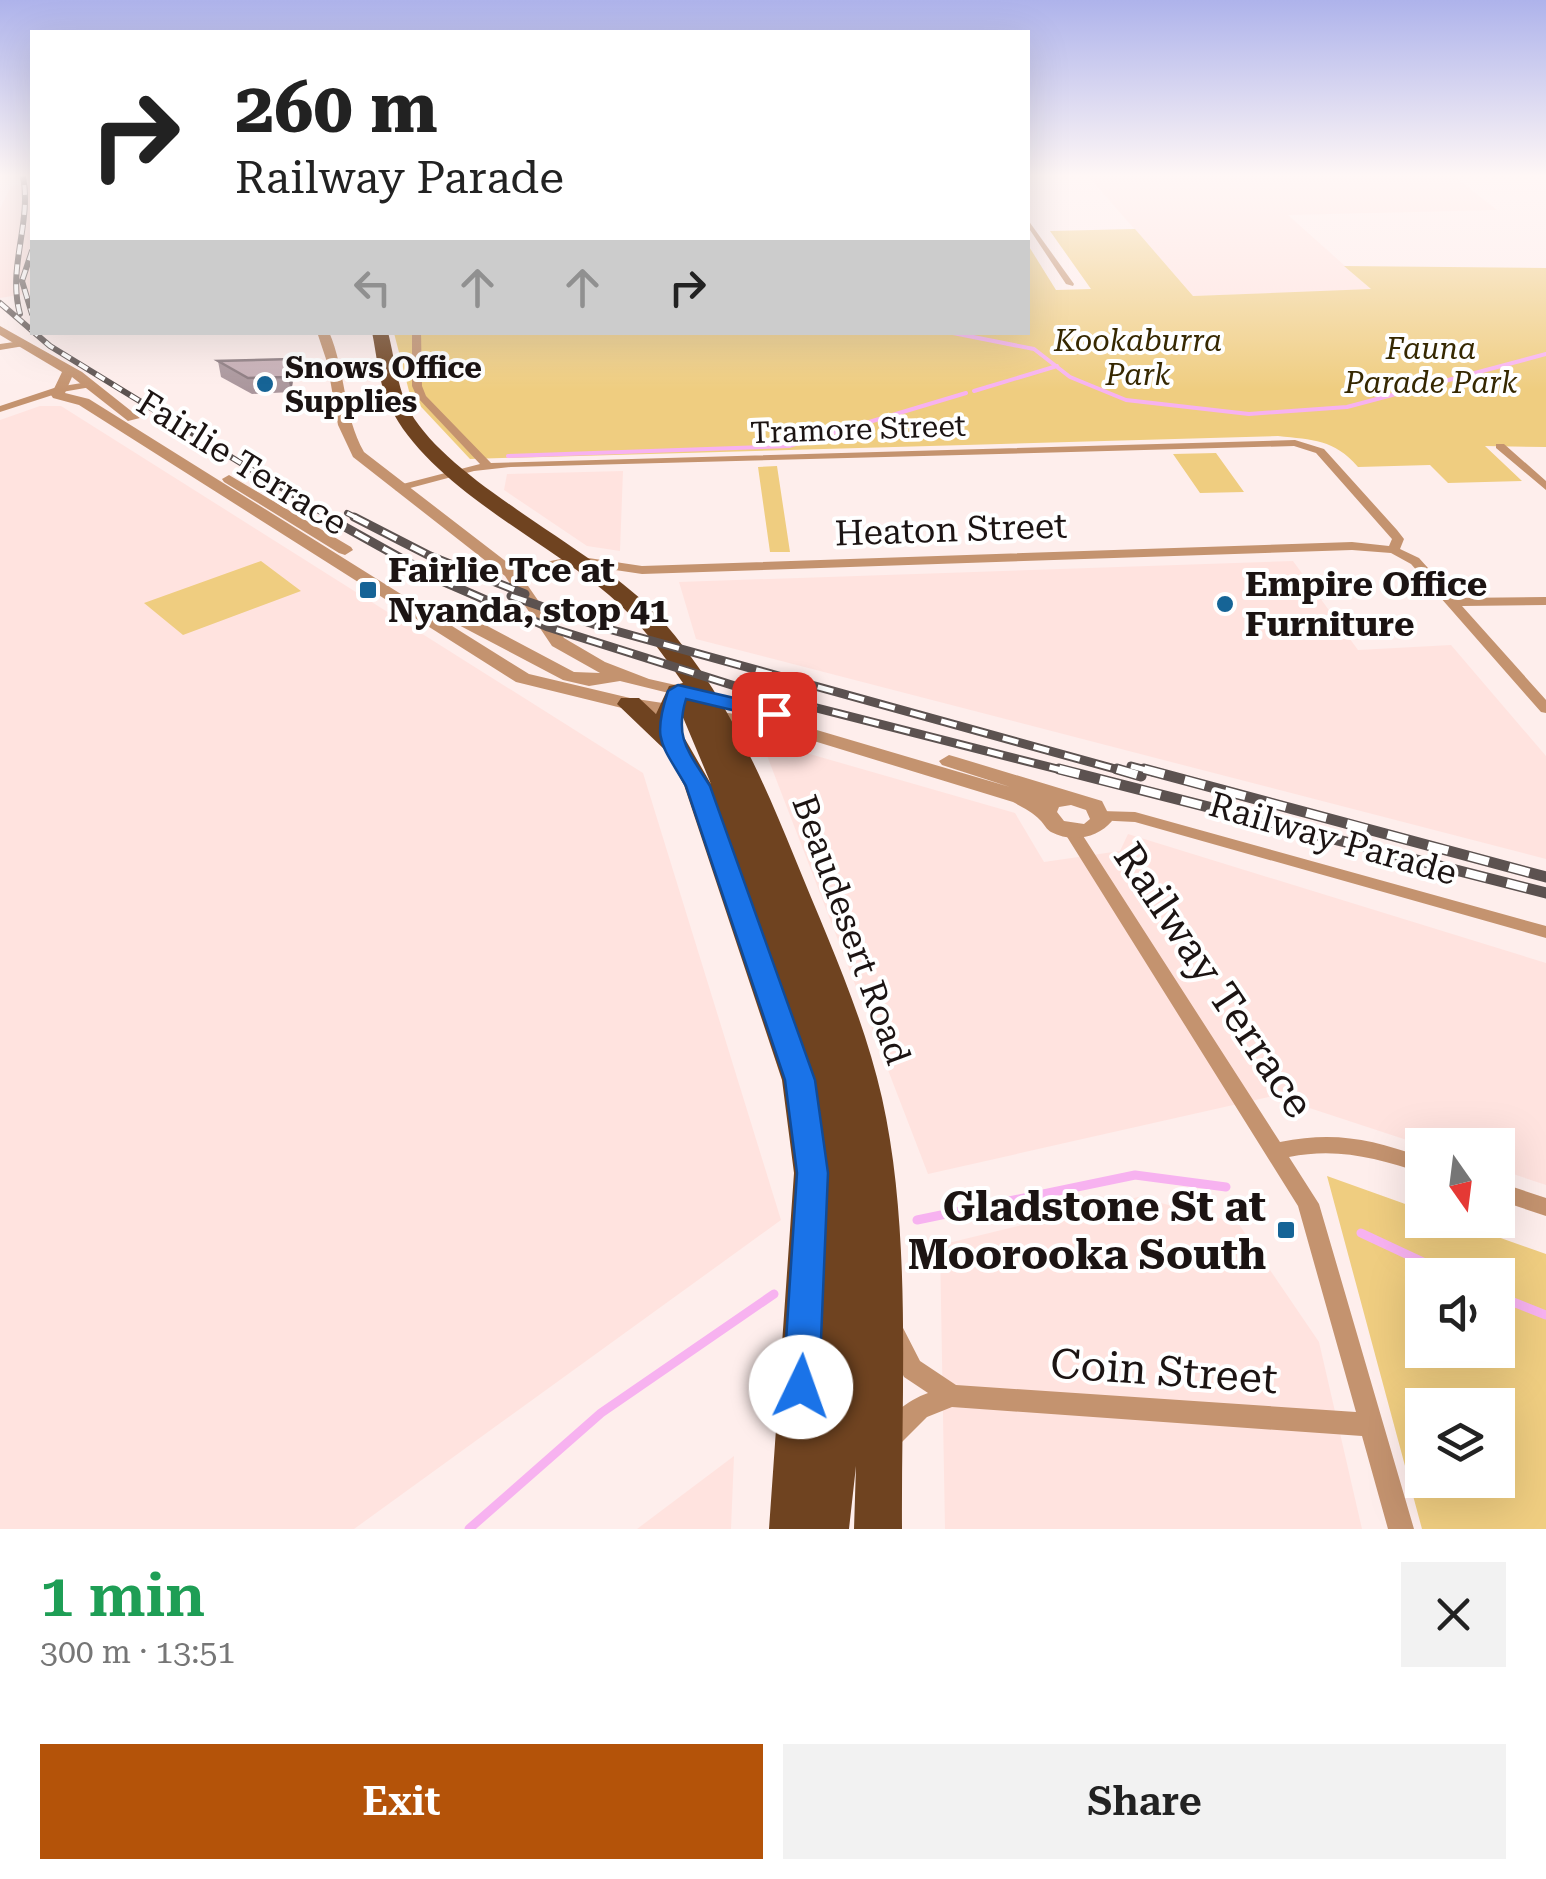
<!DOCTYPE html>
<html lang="en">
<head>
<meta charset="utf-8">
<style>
  body { margin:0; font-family:"Roboto Serif",serif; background:#f2f2f2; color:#222; height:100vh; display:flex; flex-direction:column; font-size:38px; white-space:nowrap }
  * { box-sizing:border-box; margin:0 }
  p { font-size:32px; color:#767676 }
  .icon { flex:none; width:55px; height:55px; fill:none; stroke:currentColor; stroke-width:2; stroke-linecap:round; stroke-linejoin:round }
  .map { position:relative; height:1529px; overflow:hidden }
  .side { display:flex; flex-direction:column; background:#fff; flex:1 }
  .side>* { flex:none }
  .hud { position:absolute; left:30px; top:30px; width:1000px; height:305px; border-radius:0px; box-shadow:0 10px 40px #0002; background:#fff; color:#222; overflow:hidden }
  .needle { width:65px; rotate:166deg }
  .tools { position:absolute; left:1405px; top:1128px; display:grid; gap:20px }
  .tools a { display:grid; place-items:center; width:110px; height:110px; border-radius:0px; background:#fff; box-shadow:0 10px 40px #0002; font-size:50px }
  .pin { position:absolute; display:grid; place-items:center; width:85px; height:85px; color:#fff; margin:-42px; border-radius:20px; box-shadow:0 5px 15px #0006 }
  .me { position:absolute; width:110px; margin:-55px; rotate:3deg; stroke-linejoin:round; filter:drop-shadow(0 0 8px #0008) }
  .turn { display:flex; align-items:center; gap:35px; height:210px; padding:0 40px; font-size:45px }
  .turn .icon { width:130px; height:130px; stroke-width:2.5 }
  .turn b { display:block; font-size:70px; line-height:85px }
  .lanes { display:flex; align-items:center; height:95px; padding:0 40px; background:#0003; justify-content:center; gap:50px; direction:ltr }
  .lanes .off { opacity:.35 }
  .round { display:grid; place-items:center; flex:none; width:105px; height:105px; border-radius:0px; background:#f2f2f2 }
  .summary { display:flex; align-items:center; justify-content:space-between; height:170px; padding:0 40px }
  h1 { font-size:60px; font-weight:600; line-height:75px; color:#1e9e55 }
  .primary-button { display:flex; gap:20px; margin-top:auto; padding:20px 40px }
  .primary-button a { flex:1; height:115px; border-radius:0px; background:#b45309; color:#fff; font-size:40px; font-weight:600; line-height:115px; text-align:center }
  .primary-button a+a { background:#f2f2f2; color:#222 }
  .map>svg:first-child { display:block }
  .built { fill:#ffe3df }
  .green { fill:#efcd80; fill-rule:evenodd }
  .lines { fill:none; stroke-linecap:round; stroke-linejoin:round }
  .stream-far1 { stroke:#f7b2f0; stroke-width:4 }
  .stream { stroke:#f7b2f0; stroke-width:9 }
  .minor { fill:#c4936f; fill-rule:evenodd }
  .tertiary { fill:#c4936f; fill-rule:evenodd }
  .trunk { fill:#6f4320; fill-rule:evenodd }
  .rail-far2-casing { stroke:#5c5250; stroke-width:6 }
  .rail-far1-casing { stroke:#5c5250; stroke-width:9 }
  .rail-casing { stroke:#5c5250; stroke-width:11 }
  .rail-far2 { stroke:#fff; stroke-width:4; stroke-dasharray:10; stroke-linecap:butt }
  .rail-far1 { stroke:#fff; stroke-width:5; stroke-dasharray:16; stroke-linecap:butt }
  .rail { stroke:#fff; stroke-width:8; stroke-dasharray:21; stroke-linecap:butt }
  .wall { fill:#aa969c }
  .shaded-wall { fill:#8b7a7f }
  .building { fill:#c6aeb5; stroke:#8b7a7f; stroke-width:2.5 }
  .route { fill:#1a73e8; stroke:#114b97; stroke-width:2.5 }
  .poi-dot { fill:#166496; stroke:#fff; stroke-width:4 }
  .labels { text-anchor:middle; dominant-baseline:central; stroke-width:8; stroke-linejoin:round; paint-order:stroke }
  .far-park-label { font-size:30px; font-style:italic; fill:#362801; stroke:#fff }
  .far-poi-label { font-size:30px; font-weight:bold; fill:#1c1413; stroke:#fff; text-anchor:start }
  .far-street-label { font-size:30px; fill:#1c1413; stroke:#fff }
  .street-label { font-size:35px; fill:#1c1413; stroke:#fff }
  .poi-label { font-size:35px; font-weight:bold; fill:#1c1413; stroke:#fff; text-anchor:start }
  .near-street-label { font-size:42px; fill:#1c1413; stroke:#fff }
  .near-poi-label { font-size:42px; font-weight:bold; fill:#1c1413; stroke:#fff; text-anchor:end }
</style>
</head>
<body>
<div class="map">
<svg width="1546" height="1529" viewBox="0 0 1546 1529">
  <rect width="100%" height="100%" fill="#feeeec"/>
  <!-- built -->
  <path class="built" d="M1088,176H1454L1497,210L1288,215L1372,290L1193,296Z
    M32,185V293L0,298V209L11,186Z
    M40,406H61L643,773L781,1220L354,1529H0V420Z
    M623,471L620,551L587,546L504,490L507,474Z
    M1293,561L1358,650L1451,645L1546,756V859L696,639L679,582Z
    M761,740L1015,813L1044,862L1120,851L1128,834L1546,963V1185L1498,1169V1145H1422L1273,1096L928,1174Z
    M1138,1197L1238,1223L1319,1342L1362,1529H945L940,1245Z
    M734,1456L731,1529H637Z"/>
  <!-- green -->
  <path class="green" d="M1135,229L1193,296L1371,289L1344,266L1546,268V447L1485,446L1522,481L1448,483L1430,465L1358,467C1334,439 1313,440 1278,436L470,459L410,395L394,333L1028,332V245L1056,290L1091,289L1050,231Z
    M1216,453L1244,492L1200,493L1173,454Z
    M777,466L790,552H770L758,467Z
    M261,561L301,591L183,635L144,603Z
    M1327,1176L1422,1210V1220H1450L1546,1254V1529H1422ZM1422,1275H1498V1350H1422ZM1422,1405H1498V1480H1422Z"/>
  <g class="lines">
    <!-- stream-far1 -->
    <path class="stream-far1" d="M948,332L1034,349L1070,377L1126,400L1249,414L1347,407L1546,354
      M974,391L1057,366
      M508,456L789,446L966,393"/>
    <!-- stream -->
    <path class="stream" d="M917,1220L1135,1175L1226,1187
      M1361,1233L1451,1275
      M1498,1296L1546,1315
      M469,1529L601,1413L774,1294"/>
    <!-- minor -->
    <path class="minor" d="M1028,220L1074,284L1073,286L1066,284L1028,227Z
      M412,332H421L422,386L426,396L491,463L1295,440L1324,449L1397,530L1404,539L1400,549L1419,558L1455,598L1546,597V605L1462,606L1546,700V713L1541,712L1411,564L1391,553L1352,550L642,574L575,564L507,576V570L575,556L642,566L1352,542L1389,546L1392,539L1316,453L1294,446L511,467L474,471L399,491L395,490V486L480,464L417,397L412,386Z
      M21,341L24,342V346L0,350V344Z
      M88,382L91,383V387L62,392L0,412V406L57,387Z
      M1496,444H1504L1546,481V490L1496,448Z
      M1101,811L1135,812L1546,926V938L1135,822L1095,820L1093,816Z
      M1072,827L1078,828L1280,1142C1335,1131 1370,1139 1422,1157V1173C1377,1158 1337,1147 1289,1157L1319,1204L1414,1529H1388L1362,1436L952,1407L927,1417L899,1445L890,1449L881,1445L878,1437C886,1417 908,1400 928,1393L904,1377L882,1331L885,1324L893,1320L901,1324L920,1361L956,1385L1356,1412L1298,1206L1064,832Z
      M1498,1182L1546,1198V1216L1498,1200Z"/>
    <!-- tertiary -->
    <path class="tertiary" d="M0,326L82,372L140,418L128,421L72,377L65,393L89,399L529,674L630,698L793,723L1010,787L942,765L939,761L949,755L956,757L1102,801L1112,821C1098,838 1072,843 1051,832C1047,830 1044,824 1040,820C1033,812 1022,807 1013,802L791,734L630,710L516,682L79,405L53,398L51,395L62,372L0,335ZM1071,805L1086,810L1090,819L1084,824L1064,821L1057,812L1059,807Z
      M317,332H329C346,371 343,415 364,452L517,570L564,638L605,662L649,679L769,706L771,710L769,714L762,716L620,681L589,686L563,680L432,611L429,607L432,603H444L574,672L600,673L552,646L505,576L353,457L338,425L327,362Z
      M229,475L351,547L353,550L345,555L339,553L224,482L222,479Z"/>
    <!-- trunk -->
    <path class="trunk" d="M372,332H388C394,356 397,384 407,406C445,483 599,549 661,619C723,690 759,770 794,856C826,935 863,1014 882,1098C912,1232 901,1391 902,1529H854L856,1466L849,1529H769L794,1173L782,1080L684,785L665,750L617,704L621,698H639L656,714L669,686L683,683C661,652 639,620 609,595C543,539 429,486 390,407C379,386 377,356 372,332ZM682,715L711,784L681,732Z"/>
    <defs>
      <path id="rail-far2" d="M32,251L22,281L32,314
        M0,303L50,346L332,519
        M20,314C7,267 32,223 23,176
        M347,513L359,519"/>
      <path id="rail-far1" d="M327,517L442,581L548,627L754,692L1069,772
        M354,517L430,556L525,594
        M511,596L605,628L1126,772
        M1131,766L1153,772"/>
      <path id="rail" d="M1059,769L1546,893
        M1117,769L1141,776
        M1144,769L1546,877"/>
    </defs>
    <!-- rail-far2 casing -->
    <use href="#rail-far2" class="rail-far2-casing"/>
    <!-- rail-far1 casing -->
    <use href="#rail-far1" class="rail-far1-casing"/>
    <!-- rail casing -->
    <use href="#rail" class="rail-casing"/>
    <!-- rail-far2 -->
    <use href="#rail-far2" class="rail-far2"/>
    <!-- rail-far1 -->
    <use href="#rail-far1" class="rail-far1"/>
    <!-- rail -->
    <use href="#rail" class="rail"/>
  </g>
  <!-- wall -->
  <path class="wall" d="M218,361L294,375L291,392L252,394L221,377Z"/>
  <!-- shaded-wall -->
  <path class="shaded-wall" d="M291,359L294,375L291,392L288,377Z"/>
  <!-- building -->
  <path class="building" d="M291,359L288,377L248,378L218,361Z"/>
  <!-- sky -->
  <linearGradient id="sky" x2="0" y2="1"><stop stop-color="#aeb3eb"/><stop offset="0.45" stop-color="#fff7f6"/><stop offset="1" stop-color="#fff7f6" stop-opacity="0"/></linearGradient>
  <rect width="1546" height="390" fill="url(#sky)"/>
  <!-- route -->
  <path class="route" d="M678,685L782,709L785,714L774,720L686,699C674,739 689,752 710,786L815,1080L828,1173L819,1387L814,1399L801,1404L789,1399L783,1387L797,1173L785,1080L686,786C661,743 652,740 668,691Z"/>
  <!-- markers -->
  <g class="poi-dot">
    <circle cx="265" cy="384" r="10"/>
    <rect x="358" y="580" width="20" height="20" rx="5"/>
    <circle cx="1225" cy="604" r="10"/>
    <rect x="1276" y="1220" width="20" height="20" rx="5"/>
  </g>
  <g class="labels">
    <!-- far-park labels -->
    <g class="far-park-label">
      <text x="1138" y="340">Kookaburra<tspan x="1138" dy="34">Park</tspan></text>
      <text x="1431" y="348">Fauna<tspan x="1431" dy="34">Parade Park</tspan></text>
    </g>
    <!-- far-poi labels -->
    <g class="far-poi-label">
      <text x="285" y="367">Snows Office<tspan x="285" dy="34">Supplies</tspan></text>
    </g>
    <!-- far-street labels -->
    <g class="far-street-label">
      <text transform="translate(858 429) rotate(-2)">Tramore Street</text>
    </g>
    <!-- street labels -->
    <g class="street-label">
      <text transform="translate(242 463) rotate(32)">Fairlie Terrace</text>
      <text transform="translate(951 530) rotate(-2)">Heaton Street</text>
      <text transform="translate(1333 839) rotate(16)">Railway Parade</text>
      <text transform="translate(851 930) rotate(70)">Beaudesert Road</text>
    </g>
    <!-- poi labels -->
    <g class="poi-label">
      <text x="388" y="570">Fairlie Tce at<tspan x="388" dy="40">Nyanda, stop 41</tspan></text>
      <text x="1245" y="584">Empire Office<tspan x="1245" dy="40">Furniture</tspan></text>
    </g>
    <!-- near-street labels -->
    <g class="near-street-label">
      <text transform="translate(1214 980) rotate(56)">Railway Terrace</text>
      <text transform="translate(1164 1371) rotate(4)">Coin Street</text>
    </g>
    <!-- near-poi labels -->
    <g class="near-poi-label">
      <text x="1266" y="1206">Gladstone St at<tspan x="1266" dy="48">Moorooka South</tspan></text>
    </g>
  </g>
</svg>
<div class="tools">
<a><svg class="needle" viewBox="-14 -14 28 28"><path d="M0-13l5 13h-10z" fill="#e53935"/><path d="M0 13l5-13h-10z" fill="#767676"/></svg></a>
<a><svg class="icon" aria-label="sound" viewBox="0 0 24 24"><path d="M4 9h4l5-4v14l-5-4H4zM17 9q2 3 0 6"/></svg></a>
<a><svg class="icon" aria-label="layers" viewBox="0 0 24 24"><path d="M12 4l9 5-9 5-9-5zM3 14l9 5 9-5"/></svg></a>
</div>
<div class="pin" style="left:774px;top:714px;background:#d93025"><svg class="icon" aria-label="arrive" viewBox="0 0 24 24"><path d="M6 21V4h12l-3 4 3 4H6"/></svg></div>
<svg class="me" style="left:801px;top:1387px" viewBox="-20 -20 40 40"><circle r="19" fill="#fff"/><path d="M0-13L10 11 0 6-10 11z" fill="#1a73e8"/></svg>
<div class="hud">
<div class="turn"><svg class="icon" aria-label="right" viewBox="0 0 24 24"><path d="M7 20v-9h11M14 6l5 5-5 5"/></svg><div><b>260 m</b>Railway Parade</div></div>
<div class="lanes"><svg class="icon off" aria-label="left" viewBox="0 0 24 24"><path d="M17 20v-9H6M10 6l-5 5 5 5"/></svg><svg class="icon off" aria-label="ahead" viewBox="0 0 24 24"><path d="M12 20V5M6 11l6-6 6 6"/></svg><svg class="icon off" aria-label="ahead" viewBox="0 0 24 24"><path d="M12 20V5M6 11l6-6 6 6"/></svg><svg class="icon" aria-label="right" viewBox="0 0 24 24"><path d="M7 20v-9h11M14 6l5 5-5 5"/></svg></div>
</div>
</div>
<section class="side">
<div class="summary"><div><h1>1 min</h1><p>300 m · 13:51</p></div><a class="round"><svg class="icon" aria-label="close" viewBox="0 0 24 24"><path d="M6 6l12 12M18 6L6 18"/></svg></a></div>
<div class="primary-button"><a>Exit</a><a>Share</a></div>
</section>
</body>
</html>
